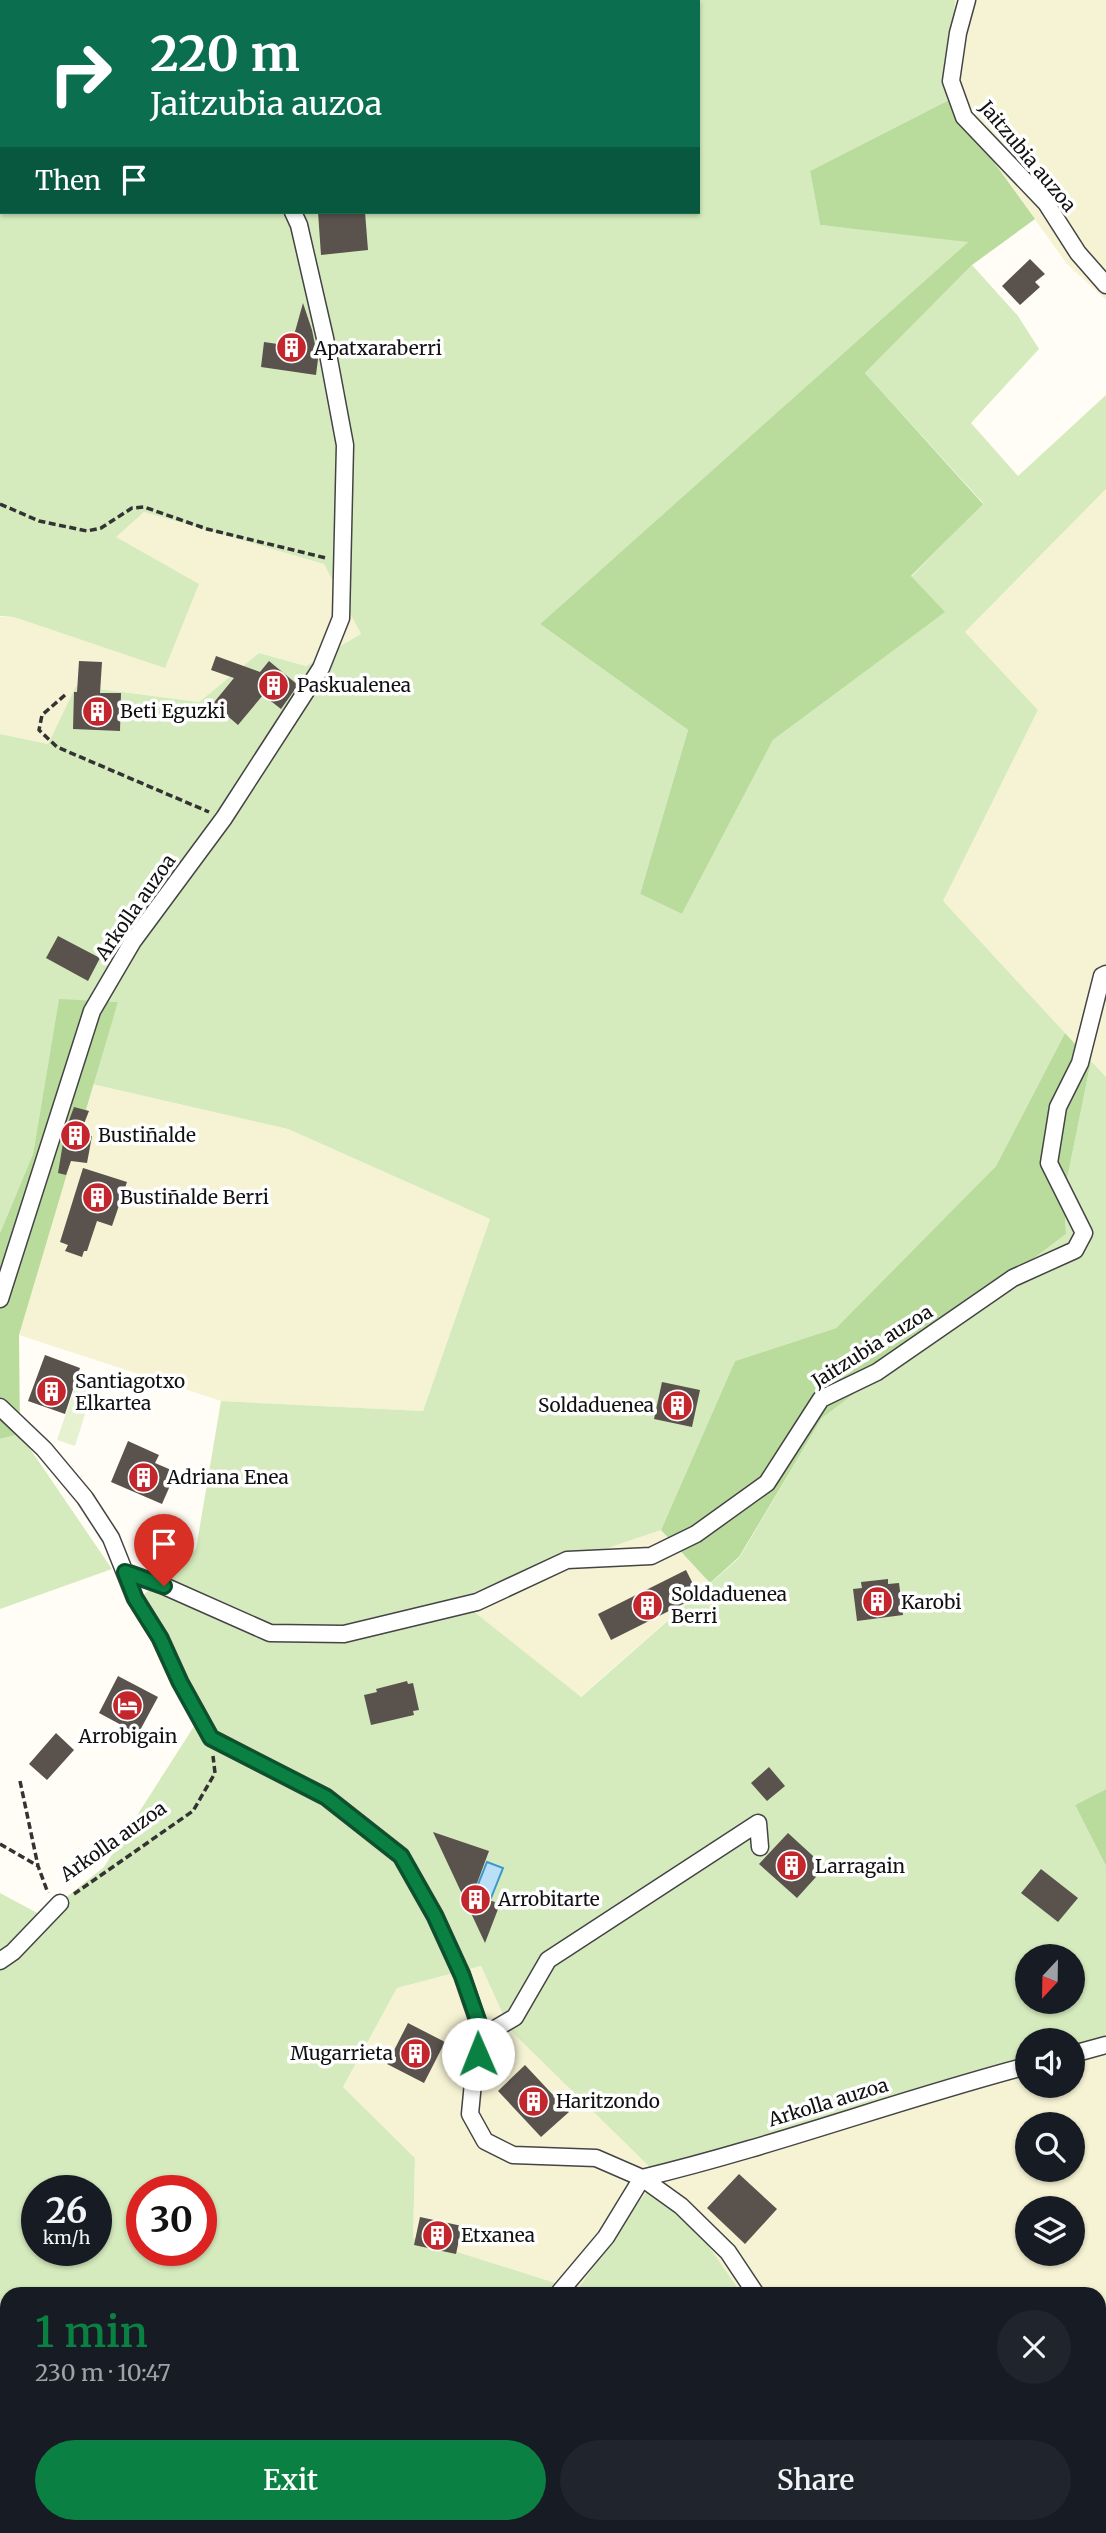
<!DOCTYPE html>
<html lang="en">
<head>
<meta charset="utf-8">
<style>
  body { margin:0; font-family:Merriweather,serif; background:#20242c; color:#f1f3f6; height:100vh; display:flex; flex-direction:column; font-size:26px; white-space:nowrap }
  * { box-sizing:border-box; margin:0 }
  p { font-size:23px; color:#9ea1a6 }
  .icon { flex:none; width:38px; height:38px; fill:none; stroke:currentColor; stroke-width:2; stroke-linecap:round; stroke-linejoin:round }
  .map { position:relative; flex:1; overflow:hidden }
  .side { position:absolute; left:0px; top:2287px; width:1106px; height:247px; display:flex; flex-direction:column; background:#171b24; border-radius:21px 21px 0 0; box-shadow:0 2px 5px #0004 }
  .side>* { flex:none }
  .top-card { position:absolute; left:0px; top:0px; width:700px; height:214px; box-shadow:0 2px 5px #0004; background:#0b6e4f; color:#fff; overflow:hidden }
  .needle { width:46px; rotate:202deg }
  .tools { position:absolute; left:1015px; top:1944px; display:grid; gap:14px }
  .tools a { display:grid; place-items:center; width:70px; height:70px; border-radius:50%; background:#171b24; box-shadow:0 2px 5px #0004; font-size:35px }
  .speed { position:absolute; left:21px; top:2175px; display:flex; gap:14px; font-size:35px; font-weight:700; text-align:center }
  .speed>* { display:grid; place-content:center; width:91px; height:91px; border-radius:50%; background:#171b24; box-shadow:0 2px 5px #0004; line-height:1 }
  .speed small { font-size:18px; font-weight:400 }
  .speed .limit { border:10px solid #d22; background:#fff; color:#111 }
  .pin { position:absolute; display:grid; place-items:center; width:60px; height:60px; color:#fff; margin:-72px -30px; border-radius:50% 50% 50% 0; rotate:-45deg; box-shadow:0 0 7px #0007 }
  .pin .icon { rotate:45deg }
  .me { position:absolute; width:77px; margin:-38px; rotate:359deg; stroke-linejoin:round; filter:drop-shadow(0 0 5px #0008) }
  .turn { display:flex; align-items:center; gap:24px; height:147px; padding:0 35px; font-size:32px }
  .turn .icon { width:91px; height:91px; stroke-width:2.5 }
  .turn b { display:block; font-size:49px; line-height:60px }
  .then { display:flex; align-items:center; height:66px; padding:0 35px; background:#0003; gap:14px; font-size:26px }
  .round { display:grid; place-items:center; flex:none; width:74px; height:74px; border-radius:37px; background:#20242c }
  .summary { display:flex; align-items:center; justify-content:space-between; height:119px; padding:0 35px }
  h1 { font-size:42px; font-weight:600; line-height:52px; color:#0b8043 }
  .cta { display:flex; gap:14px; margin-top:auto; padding:14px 35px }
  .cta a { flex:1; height:80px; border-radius:42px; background:#0b8043; color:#fff; font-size:28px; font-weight:600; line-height:80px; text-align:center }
  .cta a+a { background:#20242c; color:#f1f3f6 }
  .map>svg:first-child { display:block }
  .farmland { fill:#f6f3d4; fill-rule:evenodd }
  .green { fill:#d5ebbd; fill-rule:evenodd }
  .forest { fill:#b9dc9c }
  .pitch { fill:#e6f2cf }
  .water { fill:#b9e0f7; stroke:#3f96cf; stroke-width:2 }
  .building { fill:#5a524d }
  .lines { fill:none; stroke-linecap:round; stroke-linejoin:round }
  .street-casing { stroke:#444; stroke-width:19 }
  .path { stroke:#333; stroke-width:3.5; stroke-dasharray:7 3.5; stroke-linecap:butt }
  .street { stroke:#fff; stroke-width:16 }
  .route-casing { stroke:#07532c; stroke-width:18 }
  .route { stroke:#0b8043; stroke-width:12 }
  .labels { text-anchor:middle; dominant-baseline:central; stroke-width:7; stroke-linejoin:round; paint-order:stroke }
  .street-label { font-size:19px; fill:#111; stroke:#fff }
  .poi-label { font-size:19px; fill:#111; stroke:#fff; text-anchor:start }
</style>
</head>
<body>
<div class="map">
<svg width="1106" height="2533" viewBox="0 0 1106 2533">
  <rect width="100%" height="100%" fill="#fffdf5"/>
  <!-- farmland -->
  <path class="farmland" d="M955,0H1106V300L1067,264L949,100Z
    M1106,489V1077L942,901L1038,710L965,632Z
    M144,512L325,564L361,634L306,666L259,653L199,702L76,686L48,744L0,734V617H14Z
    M92,1084L288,1129L490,1219L423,1411L221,1401L19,1335Z
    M661,1530L710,1583L580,1697L457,1599Z
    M481,1966L510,2030L1027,2069V2086H1073V2060L1106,2053V2407H1099V2294H742L658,2175L577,2291L413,2238L415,2158L343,2087L397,1988ZM1027,2124H1073V2170H1027ZM1027,2208H1073V2254H1027Z
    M216,2527H361L367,2533H194Z
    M696,2527H1029V2533H700Z"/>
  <!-- green -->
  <path class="green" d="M0,0H955L949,100L810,171L820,225L969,241L540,624L688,730L640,894L682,914L773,740L944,612L911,577L983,503L865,373L972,265L1018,316L1039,349L971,423L1018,476L1106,395V489L965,632L1038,710L943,901L1065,1033L996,1166L836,1328L735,1361L661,1530L458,1599L581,1697L739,1558L822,1418L1066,1234L1064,1194L1091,1061L1106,1077V1789L1075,1805L1106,1866V2053L1073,2060V2040H1027V2069L659,2175L742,2294H7V2443L0,2434V1893L43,1916L104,1867L198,1720L140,1598L196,1549L221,1401L423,1411L490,1219L288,1129L92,1084L118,1002L59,1000L33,1154L0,1233V734L48,744L76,686L199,702L259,653L306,666L361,634L324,564L144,512L116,537L199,584L165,668L14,617L0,616ZM2,2H698V212H2ZM1027,1956H1073V2002H1027ZM481,1966L510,2030L658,2175L577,2290L413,2238L415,2158L343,2087L397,1988ZM37,2191H96V2250H37ZM142,2191H201V2250H142Z
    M20,1434L112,1569L0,1609V1439Z
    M1099,2407H1106V2533H1029V2527H1099Z
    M361,2527H696L700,2533H367Z"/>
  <!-- forest -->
  <path class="forest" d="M949,100L1035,219L972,265L865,373L983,504L911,576L945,612L773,740L682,914L640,894L688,730L540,624L968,242L820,225L810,171Z
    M59,999L118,1002L19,1335L20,1434L0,1439V1233L33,1154Z
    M1065,1033L1091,1061L1064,1194L1066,1234L822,1418L739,1557L710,1583L661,1530L735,1361L836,1328L996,1166Z
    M1106,1789V1866L1075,1805Z"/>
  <!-- pitch -->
  <path class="pitch" d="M76,1384L93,1389L75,1446L57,1440Z"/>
  <!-- water -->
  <path class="water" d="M487,1862L503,1868L491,1898L475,1892Z"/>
  <!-- building -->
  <path class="building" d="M318,212H365L368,250L321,255Z
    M1030,259L1045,274L1035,282L1040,287L1020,305L1002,286Z
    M303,303L312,330L318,359L316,375L261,367L264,342L291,346Z
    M216,656L260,672L269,661L298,685L281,709L263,695L238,725L224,713L222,715L211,706L234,678L211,670Z
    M79,661L102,662L100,693H121L120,731L73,729L74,692H77Z
    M58,936L100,958L88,981L46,958Z
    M74,1107L89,1111L80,1134L92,1136L87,1163L71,1161L66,1175L58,1173L65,1131Z
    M83,1168L127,1182L112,1226L97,1221L87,1251H84L82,1257L65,1251L68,1245L60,1242Z
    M45,1355L80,1368L65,1414L28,1401Z
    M662,1382L700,1390L692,1427L654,1419Z
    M128,1441L159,1455L155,1463L176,1472L162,1504L111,1482Z
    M686,1570L699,1596L611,1640L598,1614Z
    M888,1579V1584L899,1583L903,1615L857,1621L853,1589L862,1588L861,1582Z
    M118,1676L158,1697L138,1734L99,1713Z
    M407,1681L408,1684L413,1683L419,1710L413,1711L414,1715L371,1725L364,1695L377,1692L376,1689Z
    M56,1733L74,1750L47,1780L29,1764Z
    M769,1767L785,1786L767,1801L751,1783Z
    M433,1832L489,1851L473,1894L500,1904L485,1943Z
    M788,1833L825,1867L797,1898L759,1864Z
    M1041,1869L1078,1898L1058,1922L1021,1893Z
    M408,2023L445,2042L424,2083L387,2064Z
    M525,2065L569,2112L541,2137L498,2091Z
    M739,2174L777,2209L745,2244L707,2208Z
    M420,2217L462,2226L456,2254L414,2245Z"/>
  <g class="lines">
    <defs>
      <path id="street" d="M476,0L496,2
        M967,0L958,33L951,81L964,117L1046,203L1078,253L1106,285
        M260,2V0
        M675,2L678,0
        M0,1299L92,1011L133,941L224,818L321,668L341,618L345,445L325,338L299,225L293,212
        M0,1407L44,1449L85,1498L111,1538L135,1598L160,1638L180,1682L211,1738L326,1797L401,1856L435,1916L462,1975L483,2036L474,2072L470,2114L485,2141L513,2155L596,2158L642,2178L681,2206L728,2252L756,2294
        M125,1572L164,1586L270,1633L344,1634L477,1602L567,1560L651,1556L696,1534L767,1483L821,1399L877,1372L1013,1278L1075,1250L1084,1233L1049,1163L1058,1107L1080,1063L1102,976L1106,974
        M0,1961L13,1952L60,1903
        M483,2036L515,2017L548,1960L758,1823L760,1847
        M1073,2054L1106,2045
        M558,2294L606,2237L642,2178C772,2147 898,2100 1027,2066
        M852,2533V2527"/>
    </defs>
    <!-- street casing -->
    <use href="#street" class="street-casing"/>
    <!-- path -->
    <path class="path" d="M126,0L142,2
      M0,504L39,521L87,531L101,528L132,508L144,507L207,529L326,558
      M65,695L42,715L39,730L57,747L209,812
      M20,1781L38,1866L48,1893
      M0,1844L38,1866
      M74,1894L193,1811L215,1773L213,1756
      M388,2527L389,2533"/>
    <!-- street -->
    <use href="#street" class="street"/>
  </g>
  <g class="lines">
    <defs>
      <path id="route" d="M164,1586L125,1572L135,1598L160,1638L180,1682L211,1738L326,1797L401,1856L435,1916L462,1975L483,2035L478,2054"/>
    </defs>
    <!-- route casing -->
    <use href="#route" class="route-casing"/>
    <!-- route -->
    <use href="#route" class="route"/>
  </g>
  <!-- icons -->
  <defs>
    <symbol id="building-disc" viewBox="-11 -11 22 22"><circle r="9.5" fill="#c4262e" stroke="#fff"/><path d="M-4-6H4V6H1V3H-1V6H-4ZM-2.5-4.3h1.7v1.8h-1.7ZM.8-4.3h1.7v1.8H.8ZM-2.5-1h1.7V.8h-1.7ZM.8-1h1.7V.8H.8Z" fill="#fff"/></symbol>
    <symbol id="hotel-disc" viewBox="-11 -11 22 22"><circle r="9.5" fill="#c4262e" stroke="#fff"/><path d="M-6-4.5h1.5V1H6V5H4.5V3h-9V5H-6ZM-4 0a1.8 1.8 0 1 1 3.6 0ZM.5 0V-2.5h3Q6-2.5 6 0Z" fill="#fff"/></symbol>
  </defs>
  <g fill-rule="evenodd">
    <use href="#building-disc" x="274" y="330" width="35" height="35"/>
    <use href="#building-disc" x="256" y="668" width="35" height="35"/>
    <use href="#building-disc" x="80" y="694" width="35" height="35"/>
    <use href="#building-disc" x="58" y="1118" width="35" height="35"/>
    <use href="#building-disc" x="80" y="1180" width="35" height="35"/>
    <use href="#building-disc" x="34" y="1374" width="35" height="35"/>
    <use href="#building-disc" x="660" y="1388" width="35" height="35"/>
    <use href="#building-disc" x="126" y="1460" width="35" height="35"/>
    <use href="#building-disc" x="860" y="1584" width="35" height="35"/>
    <use href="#building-disc" x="630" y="1588" width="35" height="35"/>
    <use href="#hotel-disc" x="110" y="1688" width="35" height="35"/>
    <use href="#building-disc" x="774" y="1848" width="35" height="35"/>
    <use href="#building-disc" x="458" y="1882" width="35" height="35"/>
    <use href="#building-disc" x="398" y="2036" width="35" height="35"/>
    <use href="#building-disc" x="516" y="2084" width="35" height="35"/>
    <use href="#building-disc" x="420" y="2218" width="35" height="35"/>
  </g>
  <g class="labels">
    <!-- street labels -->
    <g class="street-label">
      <text transform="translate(1028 156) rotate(50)">Jaitzubia auzoa</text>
      <text transform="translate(135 907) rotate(-55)">Arkolla auzoa</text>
      <text transform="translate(872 1346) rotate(-32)">Jaitzubia auzoa</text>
      <text transform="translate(113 1841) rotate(-35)">Arkolla auzoa</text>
      <text transform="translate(828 2102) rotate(-17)">Arkolla auzoa</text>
    </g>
    <!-- poi labels -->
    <g class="poi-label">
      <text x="314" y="348">Apatxaraberri</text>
      <text x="297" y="685">Paskualenea</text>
      <text x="120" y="711">Beti Eguzki</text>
      <text x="98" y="1135">Bustiñalde</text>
      <text x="120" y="1197">Bustiñalde Berri</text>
      <text x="75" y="1381">Santiagotxo<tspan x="75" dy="22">Elkartea</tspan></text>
      <text x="654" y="1405" text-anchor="end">Soldaduenea</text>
      <text x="167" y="1477">Adriana Enea</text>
      <text x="671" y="1594">Soldaduenea<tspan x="671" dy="22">Berri</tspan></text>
      <text x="901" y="1602">Karobi</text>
      <text x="128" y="1736" text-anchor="middle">Arrobigain</text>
      <text x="815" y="1866">Larragain</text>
      <text x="498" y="1899">Arrobitarte</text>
      <text x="393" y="2053" text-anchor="end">Mugarrieta</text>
      <text x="556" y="2101">Haritzondo</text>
      <text x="461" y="2235">Etxanea</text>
    </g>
  </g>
</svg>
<div class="tools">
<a><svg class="needle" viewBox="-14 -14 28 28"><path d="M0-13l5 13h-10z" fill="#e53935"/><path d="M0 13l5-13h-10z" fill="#9ea1a6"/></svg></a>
<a><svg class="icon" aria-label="sound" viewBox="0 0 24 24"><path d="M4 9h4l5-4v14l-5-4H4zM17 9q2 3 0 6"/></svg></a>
<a><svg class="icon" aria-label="search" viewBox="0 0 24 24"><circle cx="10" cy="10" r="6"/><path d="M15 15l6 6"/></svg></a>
<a><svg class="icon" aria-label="layers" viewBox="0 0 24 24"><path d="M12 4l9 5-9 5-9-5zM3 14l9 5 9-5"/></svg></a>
</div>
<div class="speed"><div>26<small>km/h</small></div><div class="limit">30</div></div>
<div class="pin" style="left:164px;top:1586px;background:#d93025"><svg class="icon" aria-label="arrive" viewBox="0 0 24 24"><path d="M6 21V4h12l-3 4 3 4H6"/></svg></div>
<svg class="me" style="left:478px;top:2054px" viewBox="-20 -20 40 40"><circle r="19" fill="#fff"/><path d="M0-13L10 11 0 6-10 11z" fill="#0b8043"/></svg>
<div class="top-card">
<div class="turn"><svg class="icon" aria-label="right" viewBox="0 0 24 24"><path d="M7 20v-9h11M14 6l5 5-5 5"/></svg><div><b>220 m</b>Jaitzubia auzoa</div></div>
<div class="then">Then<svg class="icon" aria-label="arrive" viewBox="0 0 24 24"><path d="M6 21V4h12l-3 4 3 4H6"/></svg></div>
</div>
<section class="side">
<div class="summary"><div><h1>1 min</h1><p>230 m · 10:47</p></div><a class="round"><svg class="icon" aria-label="close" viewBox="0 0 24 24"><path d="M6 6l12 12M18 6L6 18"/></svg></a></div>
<div class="cta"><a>Exit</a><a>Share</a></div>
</section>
</div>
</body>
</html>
